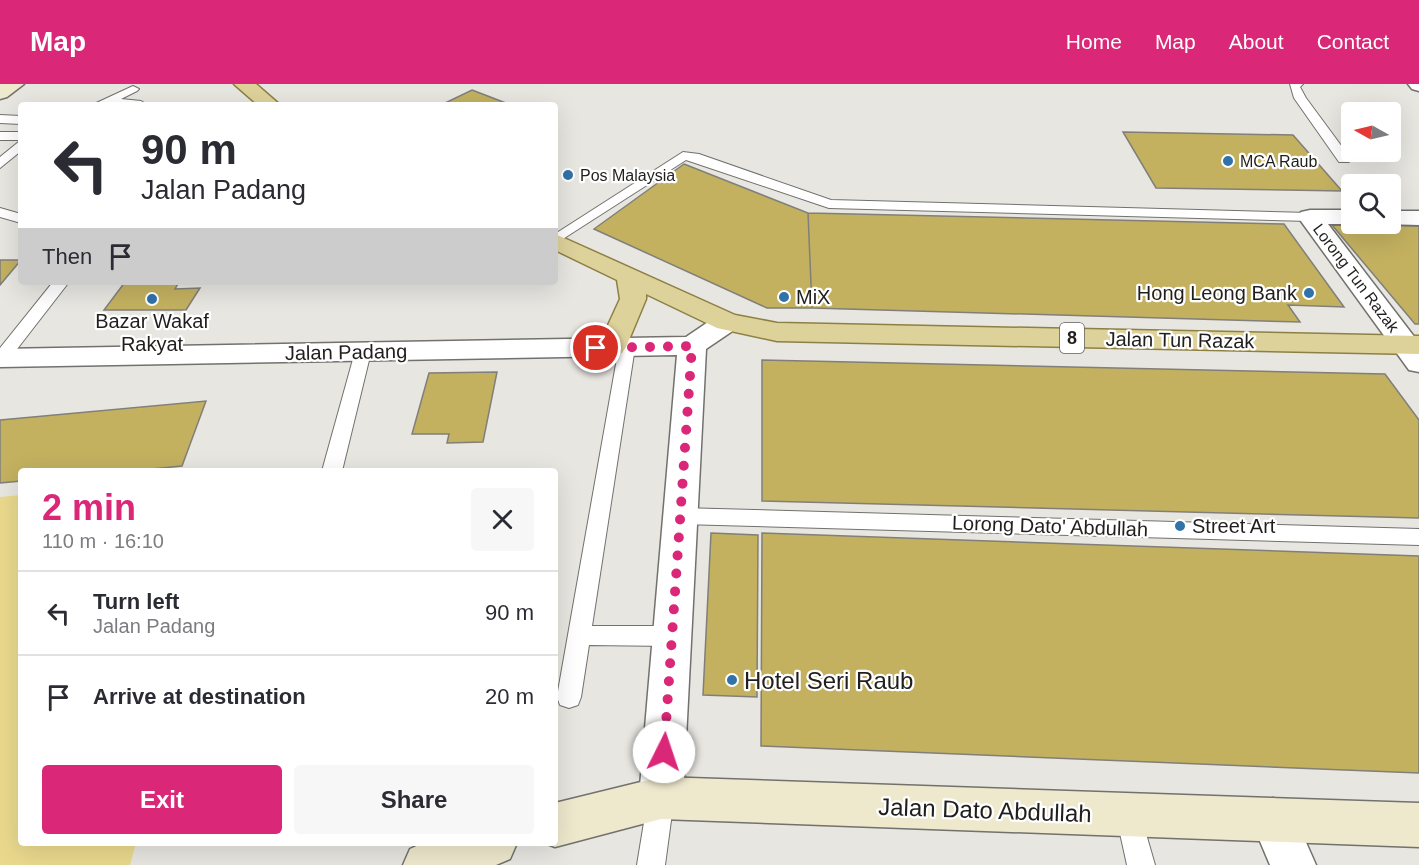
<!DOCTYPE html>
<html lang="en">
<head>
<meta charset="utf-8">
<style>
  body { margin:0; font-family:Helvetica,sans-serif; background:#f7f7f7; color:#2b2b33; height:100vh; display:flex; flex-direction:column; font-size:22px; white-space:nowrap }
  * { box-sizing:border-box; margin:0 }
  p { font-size:20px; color:#7c7c81 }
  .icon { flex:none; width:33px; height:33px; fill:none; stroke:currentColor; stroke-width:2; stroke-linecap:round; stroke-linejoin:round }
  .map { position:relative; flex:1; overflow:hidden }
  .sheet { position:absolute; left:18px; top:384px; width:540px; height:378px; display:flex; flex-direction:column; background:#fff; border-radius:6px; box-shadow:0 6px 24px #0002 }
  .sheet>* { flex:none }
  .guide { position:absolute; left:18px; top:18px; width:540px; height:183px; border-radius:6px; box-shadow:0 6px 24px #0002; background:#fff; color:#2b2b33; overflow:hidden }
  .needle { width:39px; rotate:278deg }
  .tools { position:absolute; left:1341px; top:18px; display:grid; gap:12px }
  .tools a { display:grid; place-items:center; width:60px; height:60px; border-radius:6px; background:#fff; box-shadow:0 6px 24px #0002; font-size:30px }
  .pin { position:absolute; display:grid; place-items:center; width:51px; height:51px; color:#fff; margin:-26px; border:3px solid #fff; border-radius:50%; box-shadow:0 2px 6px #0007 }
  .me { position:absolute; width:66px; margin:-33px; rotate:4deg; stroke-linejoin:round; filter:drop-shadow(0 0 4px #0008) }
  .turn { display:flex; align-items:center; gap:21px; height:126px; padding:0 24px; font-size:27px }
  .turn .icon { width:78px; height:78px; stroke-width:2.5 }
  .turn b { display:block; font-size:42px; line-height:51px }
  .then { display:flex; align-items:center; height:57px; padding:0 24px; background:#0003; gap:12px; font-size:22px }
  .round { display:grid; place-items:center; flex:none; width:63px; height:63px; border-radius:6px; background:#f7f7f7 }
  .headline { display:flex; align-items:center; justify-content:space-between; height:102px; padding:0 24px }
  h1 { font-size:36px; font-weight:700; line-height:45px; color:#db2777 }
  .primary-button { display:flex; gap:12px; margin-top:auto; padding:12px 24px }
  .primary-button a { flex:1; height:69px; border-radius:6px; background:#db2777; color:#fff; font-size:24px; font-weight:700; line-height:69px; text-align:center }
  .primary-button a+a { background:#f7f7f7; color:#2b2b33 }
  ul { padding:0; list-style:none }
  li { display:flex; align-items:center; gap:18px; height:84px; padding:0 24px; border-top:2px solid #e1e1e2 }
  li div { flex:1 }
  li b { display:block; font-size:22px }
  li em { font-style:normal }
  header { display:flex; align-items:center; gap:36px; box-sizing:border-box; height:84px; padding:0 30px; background:#db2777; color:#fff }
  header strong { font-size:28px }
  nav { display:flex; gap:33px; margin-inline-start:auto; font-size:21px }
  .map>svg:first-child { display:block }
  .green { fill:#ead98d }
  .building { fill:#c3b160; stroke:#807f7a; stroke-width:1.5 }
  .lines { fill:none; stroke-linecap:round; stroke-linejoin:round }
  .lane-casing { stroke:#72716d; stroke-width:2 }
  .street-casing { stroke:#72716d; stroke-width:3 }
  .secondary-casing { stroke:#72716d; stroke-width:3 }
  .primary-casing { stroke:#8d8044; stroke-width:3 }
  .lane { fill:#fff; fill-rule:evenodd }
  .street { fill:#fff; fill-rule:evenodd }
  .secondary { fill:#eee8cd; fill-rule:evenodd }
  .primary { fill:#ded29b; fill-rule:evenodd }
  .route { stroke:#db2777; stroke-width:10; stroke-dasharray:0 18 }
  .poi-dot { fill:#3172a8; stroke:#fff; stroke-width:2 }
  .labels { text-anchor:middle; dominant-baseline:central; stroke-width:4.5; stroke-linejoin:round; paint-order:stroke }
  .far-poi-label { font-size:16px; fill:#201f1d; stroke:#fff; text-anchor:start }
  .far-street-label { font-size:16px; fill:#201f1d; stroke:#fff }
  .shield { fill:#fff; stroke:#636261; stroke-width:1.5 }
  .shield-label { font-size:18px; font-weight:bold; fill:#201f1d }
  .poi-label { font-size:20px; fill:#201f1d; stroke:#fff; text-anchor:start }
  .street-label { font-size:20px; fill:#201f1d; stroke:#fff }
  .near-poi-label { font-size:24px; fill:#201f1d; stroke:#fff; text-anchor:start }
  .near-street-label { font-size:24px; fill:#201f1d; stroke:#fff }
</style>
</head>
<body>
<header>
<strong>Map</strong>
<nav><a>Home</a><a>Map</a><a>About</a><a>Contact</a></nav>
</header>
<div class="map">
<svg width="1419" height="781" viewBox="0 0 1419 781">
  <rect width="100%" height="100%" fill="#e7e6e1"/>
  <!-- green -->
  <path class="green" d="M21,411V759H136L130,781H0V413Z"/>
  <!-- building -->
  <path class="building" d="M472,6L511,21H441Z
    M1123,48L1293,51L1342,107L1156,104Z
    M684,80L808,129L812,224H767L594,145Z
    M808,129L1284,140L1344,223L1288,221L1300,238L812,224Z
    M1332,141L1419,142V240H1415Z
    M0,176H21L0,201Z
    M125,198H179L175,205L200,204L186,226H104Z
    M762,276L1385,290L1419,336V434L762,417Z
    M497,288L483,358L447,359L449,350H412L429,289Z
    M206,317L182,382L131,387H21V397L0,399V336Z
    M711,449L758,451L757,613L703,611Z
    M762,449L1419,472V689L761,662Z"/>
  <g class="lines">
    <defs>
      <path id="lane" d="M1290,0H1303L1300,3L1306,14L1351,75L1349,78H1339L1294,14Z
        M133,2L139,5L137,7L121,15L141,17L147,21H92Z
        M0,31L21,32V40L0,39Z
        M0,48H21V56H0Z
        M21,56V67L0,84V73Z
        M683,68L699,70L831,116L1310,129L1317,133L1310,137L829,124L686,76L555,160V150Z
        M0,124L21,130V139L0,133Z
        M53,198H69L7,278L0,279V264Z
        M627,258L635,263L592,542H672L680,545L683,552L680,559L672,562L589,561L581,613L578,621L569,624L560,621L557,613L619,263Z
        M363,263L371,268L342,387H322L355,268Z
        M681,424L1419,445V461L681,440L674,437L671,432L674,427Z
        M661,701L670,705L674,714L665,781H637L648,714L652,705Z
        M1129,718L1138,722L1155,781H1127L1116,731L1120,722Z"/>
      <path id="street" d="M1408,0H1419V7L1412,5Z
        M1310,126H1352V140H1355H1328L1419,259V288L1409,286L1298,133L1301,128Z
        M1390,127H1419V141L1383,140H1390Z
        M727,230L737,232L741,238L737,244L706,265L683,714L677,729L661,735L645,729L639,714L677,271L0,283V265L686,253L717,232Z
        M1273,714L1289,720L1316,781H1270L1251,736L1257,720Z"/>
      <path id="secondary" d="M0,0H24L7,13L0,15Z
        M661,693L1419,719V763L661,735L555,763L545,759H555V719Z
        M423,759H517L510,775L496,781H403L410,765Z"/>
      <path id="primary" d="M234,0H256L280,21H258Z
        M555,150L735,231L777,239L1419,252V270L777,257L717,244L646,210V215L626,263L622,269L612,272L602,269L598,263L620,215L617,196L555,166Z"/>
    </defs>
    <!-- lane casing -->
    <use href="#lane" class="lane-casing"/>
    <!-- street casing -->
    <use href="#street" class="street-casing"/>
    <!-- secondary casing -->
    <use href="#secondary" class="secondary-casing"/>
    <!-- primary casing -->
    <use href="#primary" class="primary-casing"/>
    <!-- lane -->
    <use href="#lane" class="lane"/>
    <!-- street -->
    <use href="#street" class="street"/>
    <!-- secondary -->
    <use href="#secondary" class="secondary"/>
    <!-- primary -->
    <use href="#primary" class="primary"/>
  </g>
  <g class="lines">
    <!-- route -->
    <path class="route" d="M596,264L692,262L664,668"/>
  </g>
  <!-- markers -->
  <g class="poi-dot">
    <circle cx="1228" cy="77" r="6"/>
    <circle cx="568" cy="91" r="6"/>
    <circle cx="1309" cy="209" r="6"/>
    <circle cx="784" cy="213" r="6"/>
    <circle cx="152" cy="215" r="6"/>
    <circle cx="1180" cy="442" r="6"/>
    <circle cx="732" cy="596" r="6"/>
  </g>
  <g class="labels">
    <!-- far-poi labels -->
    <g class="far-poi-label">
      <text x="1240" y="77">MCA Raub</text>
      <text x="580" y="91">Pos Malaysia</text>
    </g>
    <!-- far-street labels -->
    <g class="far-street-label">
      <text transform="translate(1356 194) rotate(53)">Lorong Tun Razak</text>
    </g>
    <!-- shield labels -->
    <rect class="shield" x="1060" y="239" width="24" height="30" rx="4.5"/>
    <g class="shield-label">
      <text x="1072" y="254">8</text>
    </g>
    <!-- poi labels -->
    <g class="poi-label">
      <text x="1297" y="209" text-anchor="end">Hong Leong Bank</text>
      <text x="796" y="213">MiX</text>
      <text x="152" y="237" text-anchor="middle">Bazar Wakaf<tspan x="152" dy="23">Rakyat</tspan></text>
      <text x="1192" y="442">Street Art</text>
    </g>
    <!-- street labels -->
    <g class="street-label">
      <text transform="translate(1180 256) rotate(1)">Jalan Tun Razak</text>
      <text transform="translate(346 268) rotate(-1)">Jalan Padang</text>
      <text transform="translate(1050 442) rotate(2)">Lorong Dato' Abdullah</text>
    </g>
    <!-- near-poi labels -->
    <g class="near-poi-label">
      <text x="744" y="596">Hotel Seri Raub</text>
    </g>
    <!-- near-street labels -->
    <g class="near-street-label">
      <text transform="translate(985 726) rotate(2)">Jalan Dato Abdullah</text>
    </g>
  </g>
</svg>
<div class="tools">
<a><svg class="needle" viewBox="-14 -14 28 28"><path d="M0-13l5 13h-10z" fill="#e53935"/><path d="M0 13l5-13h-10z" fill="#7c7c81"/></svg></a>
<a><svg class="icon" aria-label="search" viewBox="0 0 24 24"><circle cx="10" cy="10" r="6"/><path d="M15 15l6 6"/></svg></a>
</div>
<div class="pin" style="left:596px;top:264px;background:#d93025"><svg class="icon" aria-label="arrive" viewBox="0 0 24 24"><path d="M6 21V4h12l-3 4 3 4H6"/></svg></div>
<svg class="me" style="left:664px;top:668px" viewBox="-20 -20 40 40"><circle r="19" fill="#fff"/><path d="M0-13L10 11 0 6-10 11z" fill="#db2777"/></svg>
<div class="guide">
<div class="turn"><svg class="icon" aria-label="left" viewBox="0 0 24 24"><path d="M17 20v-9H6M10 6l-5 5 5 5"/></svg><div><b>90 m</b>Jalan Padang</div></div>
<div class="then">Then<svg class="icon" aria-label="arrive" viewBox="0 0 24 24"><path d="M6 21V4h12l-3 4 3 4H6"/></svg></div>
</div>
<section class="sheet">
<div class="headline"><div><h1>2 min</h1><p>110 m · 16:10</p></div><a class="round"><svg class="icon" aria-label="close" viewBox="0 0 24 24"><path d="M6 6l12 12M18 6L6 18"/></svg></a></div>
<ul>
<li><svg class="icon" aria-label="left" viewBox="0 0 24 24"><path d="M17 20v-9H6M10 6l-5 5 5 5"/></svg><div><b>Turn left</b><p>Jalan Padang</p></div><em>90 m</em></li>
<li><svg class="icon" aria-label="arrive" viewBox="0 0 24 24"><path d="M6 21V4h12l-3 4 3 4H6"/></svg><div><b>Arrive at destination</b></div><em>20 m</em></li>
</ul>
<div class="primary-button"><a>Exit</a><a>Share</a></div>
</section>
</div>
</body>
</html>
